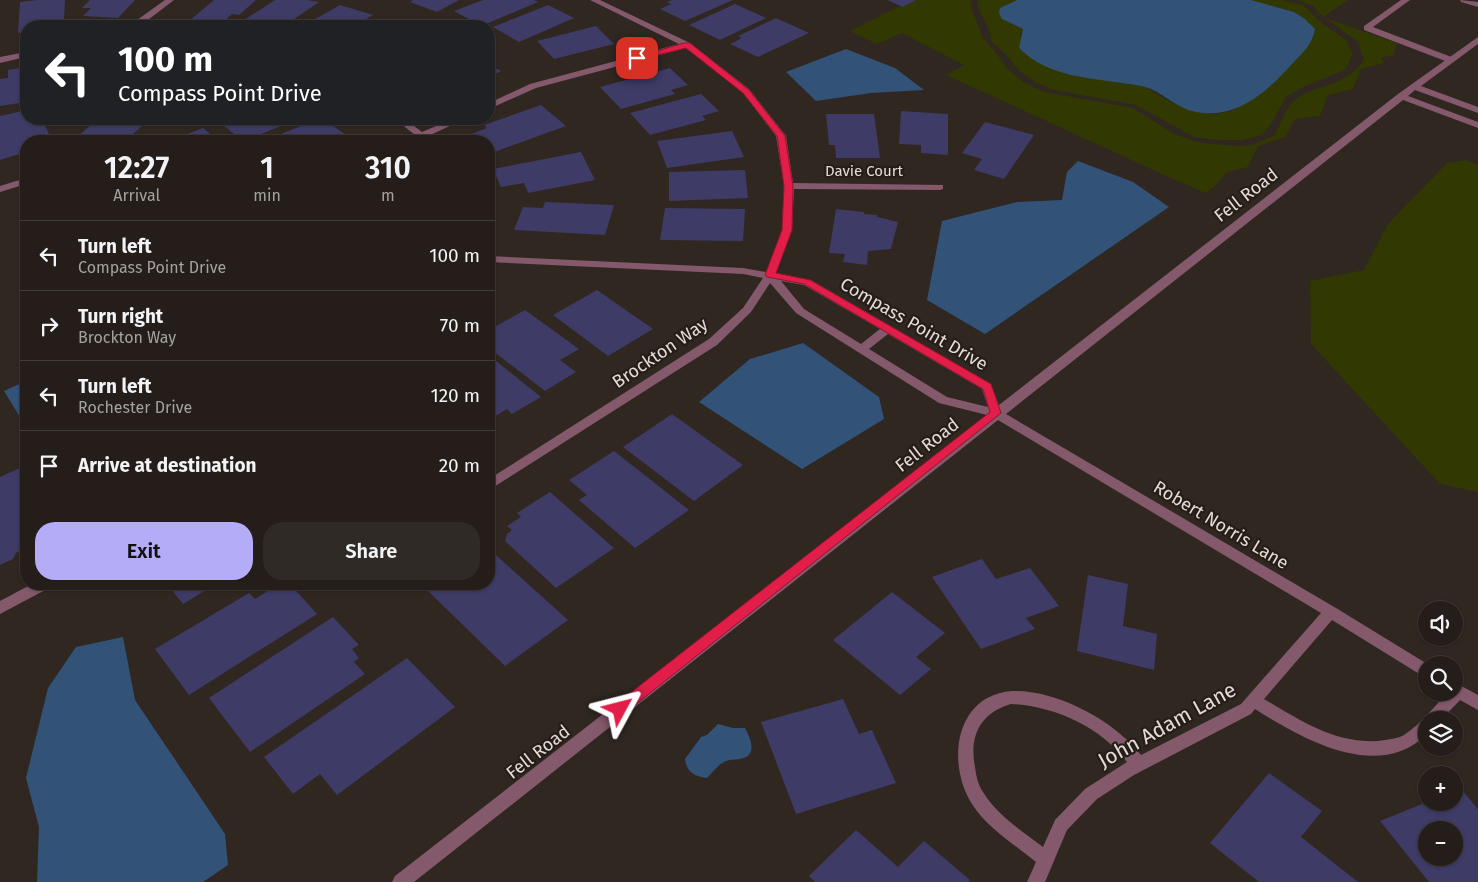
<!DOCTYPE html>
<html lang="en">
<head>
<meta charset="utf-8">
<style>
  body { margin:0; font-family:"Fira Sans",sans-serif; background:#302a26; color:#f1f3f6; height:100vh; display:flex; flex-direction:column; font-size:19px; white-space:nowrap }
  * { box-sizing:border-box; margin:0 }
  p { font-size:16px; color:#a3a2a2 }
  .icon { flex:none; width:28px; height:28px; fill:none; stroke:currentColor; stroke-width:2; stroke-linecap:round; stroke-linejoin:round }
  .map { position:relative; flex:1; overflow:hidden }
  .panel { position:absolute; left:20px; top:135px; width:475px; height:455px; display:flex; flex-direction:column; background:#241d19; border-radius:20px; box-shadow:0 1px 4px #0004,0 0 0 1px #413b38 }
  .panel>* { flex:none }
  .top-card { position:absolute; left:20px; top:20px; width:475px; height:105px; border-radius:20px; box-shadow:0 1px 4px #0004,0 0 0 1px #413b38; background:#202124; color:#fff; overflow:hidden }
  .buttons { position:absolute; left:1418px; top:601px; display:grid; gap:10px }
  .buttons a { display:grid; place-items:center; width:45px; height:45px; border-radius:50%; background:#241d19; box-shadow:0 1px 4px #0004,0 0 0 1px #413b38; font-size:25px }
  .pin { position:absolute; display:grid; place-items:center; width:42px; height:42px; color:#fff; margin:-21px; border-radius:10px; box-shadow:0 2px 8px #0006 }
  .me { position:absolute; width:55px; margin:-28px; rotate:52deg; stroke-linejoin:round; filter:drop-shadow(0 0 4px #0008) }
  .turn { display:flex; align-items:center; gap:18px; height:105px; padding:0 15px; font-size:22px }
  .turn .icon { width:65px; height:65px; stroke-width:2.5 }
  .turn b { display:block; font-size:35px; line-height:42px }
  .eta { display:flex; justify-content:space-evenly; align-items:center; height:85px; text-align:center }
  .eta b { font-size:30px; font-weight:600; line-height:35px }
  .action { display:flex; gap:10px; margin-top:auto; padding:10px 15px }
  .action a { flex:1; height:58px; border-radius:20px; background:#b5acf8; color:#111; font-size:20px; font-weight:600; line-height:58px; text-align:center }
  .action a+a { background:#302a26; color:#f1f3f6 }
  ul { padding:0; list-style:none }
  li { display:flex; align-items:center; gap:15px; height:70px; padding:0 15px; border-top:1px solid #413b38 }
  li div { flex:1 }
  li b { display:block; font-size:19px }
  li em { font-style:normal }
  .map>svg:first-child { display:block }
  .green { fill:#313802 }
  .water { fill:#325278 }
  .building { fill:#3e3b66; fill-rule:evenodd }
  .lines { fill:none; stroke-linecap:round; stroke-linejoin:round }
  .service { fill:#83596b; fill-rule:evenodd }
  .minor { fill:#83596b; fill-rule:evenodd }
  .route { fill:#e11d48; stroke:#92132f }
  .labels { text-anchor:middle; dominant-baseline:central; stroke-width:4.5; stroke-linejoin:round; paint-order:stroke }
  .far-street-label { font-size:15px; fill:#e2dcd8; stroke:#261d17 }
  .street-label { font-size:18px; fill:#e2dcd8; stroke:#261d17 }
  .near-street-label { font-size:21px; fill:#e2dcd8; stroke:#261d17 }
</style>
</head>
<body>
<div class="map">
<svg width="1478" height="882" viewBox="0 0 1478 882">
  <rect width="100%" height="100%" fill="#302721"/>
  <!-- green -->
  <path class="green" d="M916,0H972L970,5L983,38L996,53L1007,68L1023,82L1045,92L1133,108L1174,134L1201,143L1237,146L1252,145L1275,135C1280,125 1284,112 1291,104C1309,83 1348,89 1364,59L1358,42L1325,18L1397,43L1393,55L1381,58L1384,63L1361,69L1353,89L1328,95L1320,116L1295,119L1285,137L1258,146L1248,167L1227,172L1217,184L1206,193L1177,181L946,75L964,65L902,33L877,44L850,31L900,6Z
    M979,0H1017L1001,8L1003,19L1023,29L1020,37L1072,74L1144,86L1172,103L1193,111L1215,114L1232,111L1294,12L1251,0H1281L1303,5L1323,24L1346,40L1353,54L1345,70L1303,87L1286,97L1271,124L1262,135L1243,140H1217L1194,137L1136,105L1054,90L1039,84L1019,71L1010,59L991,41L990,32L977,5Z
    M1297,0H1348L1323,17L1313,6Z
    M1467,160L1478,165V492L1440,484L1311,344L1310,281L1364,270L1388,224L1447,163Z"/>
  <!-- water -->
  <path class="water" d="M1017,0H1251L1294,12L1305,19L1315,29C1312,45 1304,51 1293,63C1267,92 1234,122 1192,111C1173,106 1159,89 1141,86C1100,78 1050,80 1019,48L1023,29L1002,19L999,13L1000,8Z
    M846,49L895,68L924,90L871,93L816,101L786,72Z
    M1078,161L1133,182L1169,207L985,334L927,300L942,221L1017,202L1062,200L1067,172Z
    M803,343L879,397L884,419L802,469L699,402L750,359Z
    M26,381V427L4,391Z
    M123,637L135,700L225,834L228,865L203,882H37L39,827L26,778L48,688L76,647Z
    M718,724L733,728H745C751,739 758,756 740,759C735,760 729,759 724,762C718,765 712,773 707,778C694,776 687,773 685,759L701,737L707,735Z"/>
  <!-- building -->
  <path class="building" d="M37,0H65L64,19L56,20V26H26V32L18,33L20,2Z
    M90,0H135L118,18L83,16L91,8H82Z
    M214,0H256L239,15L232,14L221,24L189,21Z
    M275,0H307L319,2L284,26H235Z
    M413,0H459L437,12L410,2Z
    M483,0H534L538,2L481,26L454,11Z
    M672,0H733L685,21L660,9L671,4L667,2Z
    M887,0H916L903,7Z
    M735,4L766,18L720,40L689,25Z
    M340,5L373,15L354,26H303Z
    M548,5L574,18L519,42L493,27Z
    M776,18L809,33L758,57L730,44L742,38L738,36Z
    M596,26L614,44L554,59L537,41Z
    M489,65L501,71L489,77Z
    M26,67V102L0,106V79L8,78V70Z
    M670,68L688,85L671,90L675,94L621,109L600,87Z
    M701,94L719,111L702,116L706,120L650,135L630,113Z
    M541,105L566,126L489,154V141H476L469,135L487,128L484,125Z
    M26,110V119H42L50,136L26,141V152L0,160V116Z
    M901,111L948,114V155L921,153V145L899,144Z
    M826,114H874L880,158H836L835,145H829Z
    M98,119H150L125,141H72Z
    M228,119H299L243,141L219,122Z
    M319,119H323L349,137L340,141H263Z
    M985,122L1034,135L1004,179L974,170L982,159L962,153Z
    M203,128L219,141H169Z
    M732,131L744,157L667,168L657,141Z
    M581,152L595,180L528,193L524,183L501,187L493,169Z
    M745,170L748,198L669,201V172Z
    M545,202L614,205L605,235L514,230L523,207L543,208Z
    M665,208L745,209L743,241L660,240Z
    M836,209L864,212V214L877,215V217L898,222L891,249L868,251L867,265L843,262L845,254L829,253Z
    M597,290L653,329L608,356L553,315Z
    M525,310L579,349L560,360L576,372L545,391L489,348V330Z
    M496,361L541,397L512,414L507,409L489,420V365Z
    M672,414L743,465L694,501L623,447Z
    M614,451L689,510L635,548L579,500L587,495L569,480Z
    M20,468L26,477V547L16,553L13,559L0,565V477Z
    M550,492L614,548L556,588L505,541L507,534L512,530L507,526L521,517L517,513Z
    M489,549L568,620L505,666L426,589L435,584H489Z
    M982,559L996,579L1030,568L1059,606L1026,618L1035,629L981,649L932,577Z
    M1088,575L1128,584L1123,626L1157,634L1154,670L1077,651Z
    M167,584H216L183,604Z
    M279,584H290L317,614L189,695L155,649L249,593L255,599Z
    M892,592L945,633L916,657L931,669L900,695L833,640Z
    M333,617L359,645L352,649L359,658L354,662L365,674L250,752L209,698Z
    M407,658L455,707L337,795L320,774L293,794L264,757Z
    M843,699L859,734L872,730L896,783L796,814L761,722Z
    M1269,773L1322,811L1301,837L1358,882H1259L1210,843Z
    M1461,789L1478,809V882H1429L1380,821L1427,802H1454V792ZM1426,830H1454V858H1426Z
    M856,830L898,867L924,841L970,880L968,882H815L809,876Z"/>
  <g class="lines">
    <!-- service -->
    <path class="service" d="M1401,0H1410L1373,27L1454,58V62H1448L1364,30V26Z
      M1460,0L1478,2V7L1461,2Z"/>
    <!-- minor -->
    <path class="minor" d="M165,0H174L144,23L146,26H138L137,20Z
      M590,0H600L690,43L749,89L786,136L793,183L943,185V189L940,190L794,189L792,230L776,273L811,280L991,384L999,405L1398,94L1478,37V44L1421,86L1478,107V113L1415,90L1408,96L1478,122V128L1403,100L1006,414L1336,608L1429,665H1426V677L1421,675L1332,620L1264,699C1301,721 1340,747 1385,740C1392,739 1399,738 1404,735C1421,724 1434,707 1448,692H1454V682L1478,695V710L1460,700L1441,720H1426V735C1377,782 1302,739 1255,709L1251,714L1134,775L1097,799L1067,830L1045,882H1027L1036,862C1014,844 987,828 972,804C946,763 955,695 1012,691C1056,689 1115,721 1141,755L1241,704L1321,613L998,420L414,882H392L395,876L987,415L939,403L796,313L770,283L751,312L717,345L489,490V479L709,339L743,308L763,278L743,274L489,262V256L743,268L766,272L782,230L784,186L776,136L743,93L686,48L536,88L489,109V103L530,84L679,44ZM781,281L804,285L880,329L861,344L804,309ZM888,334L982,389L988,407L947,397L869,349ZM1011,704C1054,706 1101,727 1127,762L1085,789L1055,820L1043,847C1022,831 997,815 983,792C978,785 976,775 975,767C969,736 980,713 1011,704Z
      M26,52V57L0,63V57Z
      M395,119H405L422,132L453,119H465L428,136L431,139L429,141L421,139L404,141L415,135Z
      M26,178V184L0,192V186Z
      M32,584H51L49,588L0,614V601Z"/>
  </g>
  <!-- route -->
  <path class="route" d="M684,43H690L749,90L785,136L793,186L792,230L776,273L810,280L991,384L1001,413L625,713L620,715L615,713L613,709L615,705L990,412L983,389L804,284L767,277L765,275L782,230L784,186L777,136L743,93L686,48L637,60L633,58Z"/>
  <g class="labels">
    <!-- far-street labels -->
    <g class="far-street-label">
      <text x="864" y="171">Davie Court</text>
    </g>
    <!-- street labels -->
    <g class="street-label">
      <text transform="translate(1246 195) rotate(-38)">Fell Road</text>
      <text transform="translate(914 324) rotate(30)">Compass Point Drive</text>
      <text transform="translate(660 353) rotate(-34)">Brockton Way</text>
      <text transform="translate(927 445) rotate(-38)">Fell Road</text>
      <text transform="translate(1221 525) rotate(31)">Robert Norris Lane</text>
      <text transform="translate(538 752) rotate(-38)">Fell Road</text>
    </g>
    <!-- near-street labels -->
    <g class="near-street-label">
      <text transform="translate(1167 725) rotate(-29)">John Adam Lane</text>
    </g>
  </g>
</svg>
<div class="buttons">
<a><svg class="icon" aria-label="sound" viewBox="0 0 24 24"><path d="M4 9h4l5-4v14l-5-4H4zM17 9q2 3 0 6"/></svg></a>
<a><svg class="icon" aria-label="search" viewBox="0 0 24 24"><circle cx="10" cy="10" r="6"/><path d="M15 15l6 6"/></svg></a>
<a><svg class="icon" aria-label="layers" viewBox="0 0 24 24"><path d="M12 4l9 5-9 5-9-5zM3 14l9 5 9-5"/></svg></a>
<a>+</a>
<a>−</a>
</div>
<div class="pin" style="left:637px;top:58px;background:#d93025"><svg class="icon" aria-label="arrive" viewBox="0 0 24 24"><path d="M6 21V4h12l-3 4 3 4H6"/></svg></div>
<svg class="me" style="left:620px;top:709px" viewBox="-20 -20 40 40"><path d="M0-17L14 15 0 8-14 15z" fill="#e11d48" stroke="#fff" stroke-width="4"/></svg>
<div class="top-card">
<div class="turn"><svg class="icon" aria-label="left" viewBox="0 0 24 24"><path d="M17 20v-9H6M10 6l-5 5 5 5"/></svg><div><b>100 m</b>Compass Point Drive</div></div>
</div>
<section class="panel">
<div class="eta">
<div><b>12:27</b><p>Arrival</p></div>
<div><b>1</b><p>min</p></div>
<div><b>310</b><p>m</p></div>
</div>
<ul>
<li><svg class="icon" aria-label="left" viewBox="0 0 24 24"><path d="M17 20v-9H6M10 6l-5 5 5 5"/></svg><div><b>Turn left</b><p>Compass Point Drive</p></div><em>100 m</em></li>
<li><svg class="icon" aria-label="right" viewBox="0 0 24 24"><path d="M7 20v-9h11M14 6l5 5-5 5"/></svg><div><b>Turn right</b><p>Brockton Way</p></div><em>70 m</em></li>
<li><svg class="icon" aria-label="left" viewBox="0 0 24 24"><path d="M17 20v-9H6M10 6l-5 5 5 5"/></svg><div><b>Turn left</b><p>Rochester Drive</p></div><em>120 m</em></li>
<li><svg class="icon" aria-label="arrive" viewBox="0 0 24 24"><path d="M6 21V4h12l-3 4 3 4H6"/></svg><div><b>Arrive at destination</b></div><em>20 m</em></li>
</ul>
<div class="action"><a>Exit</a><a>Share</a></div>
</section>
</div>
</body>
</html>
